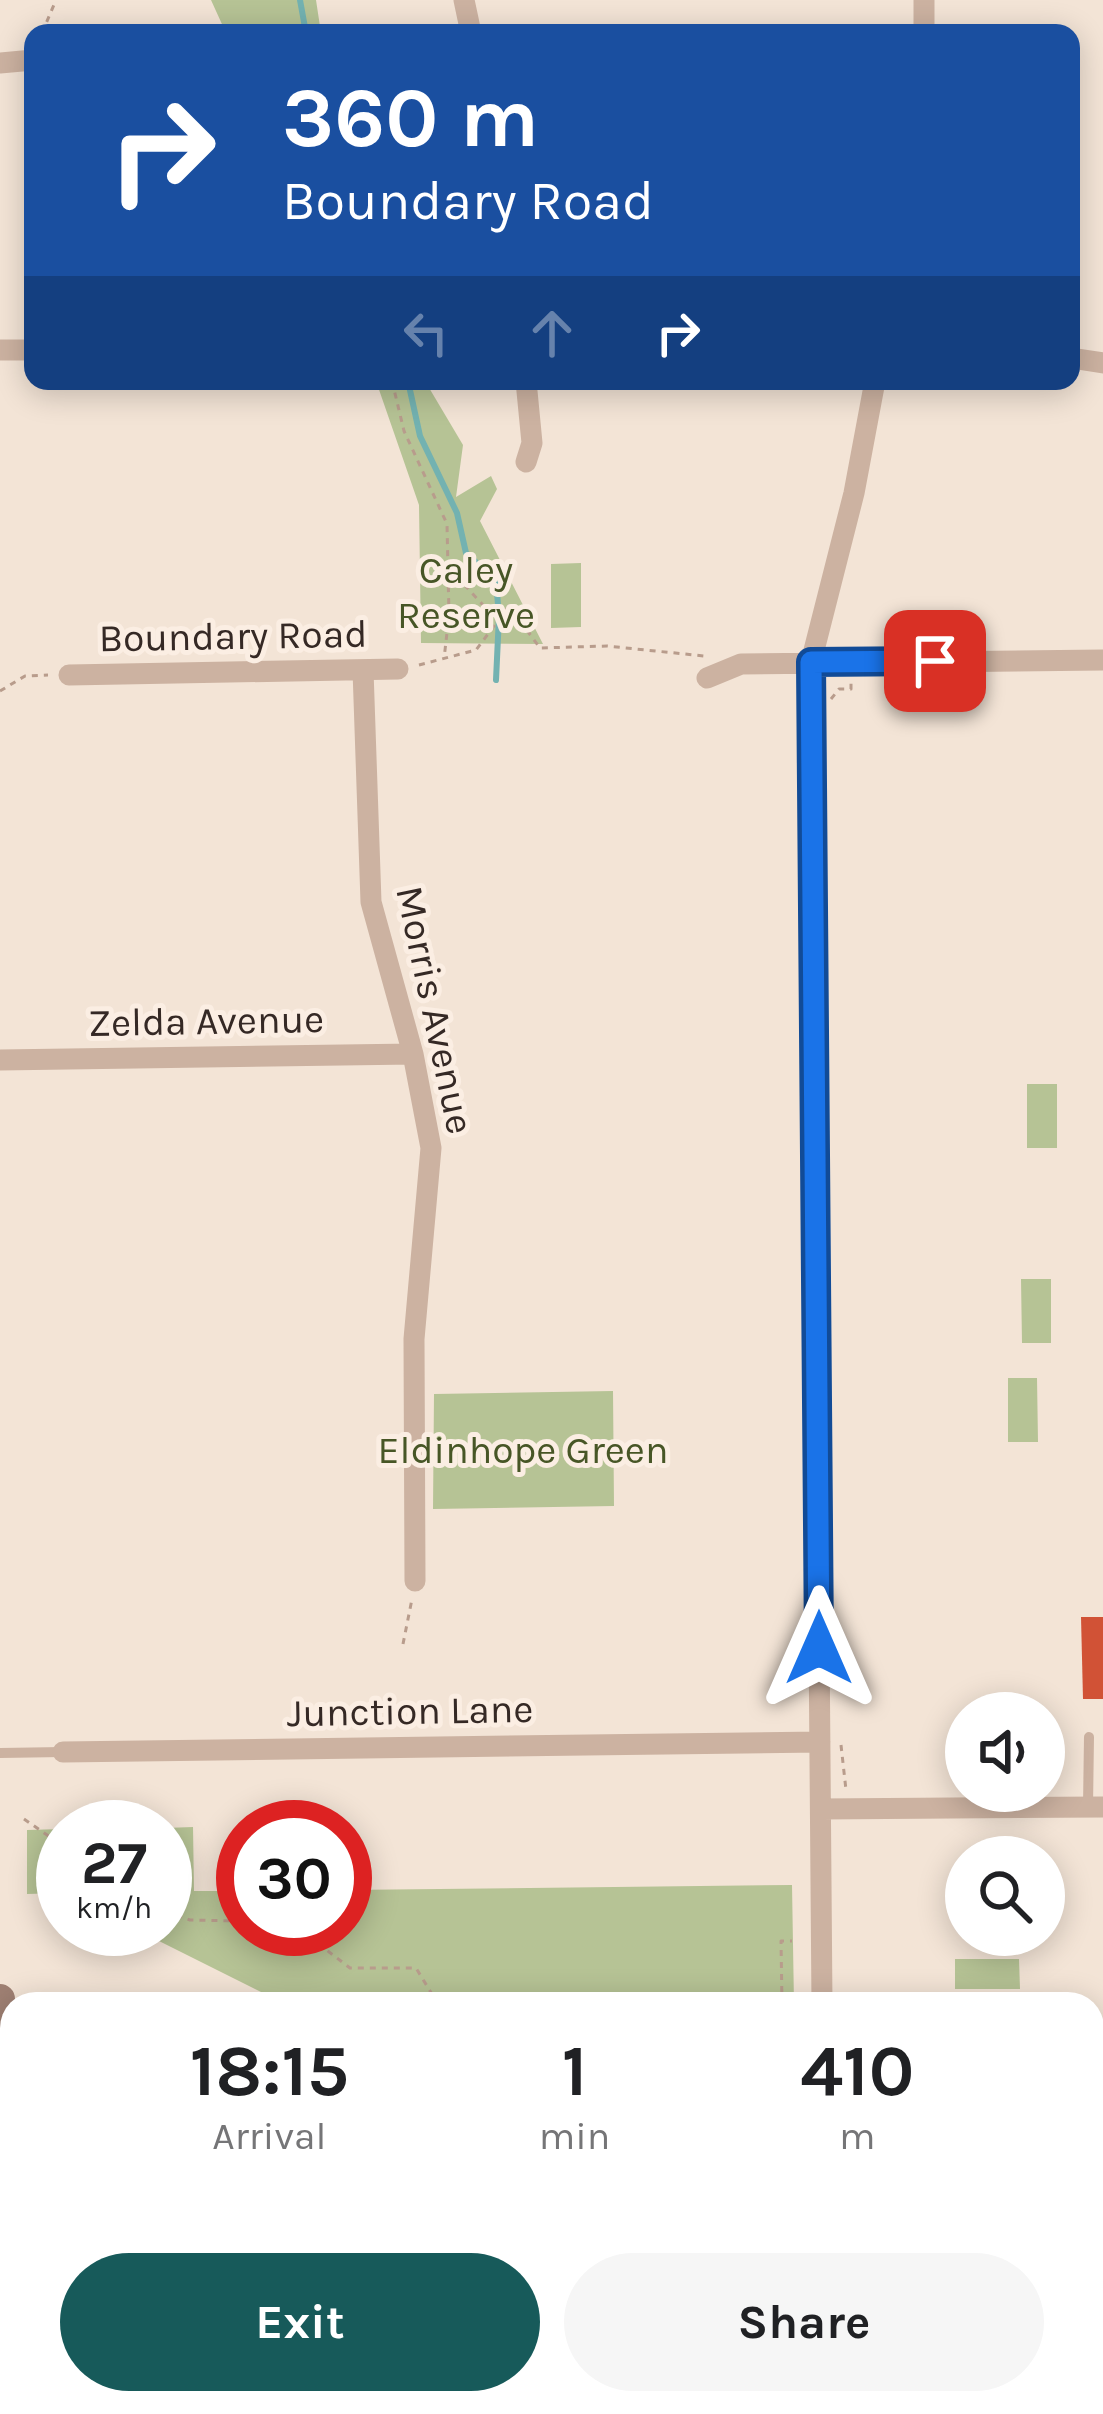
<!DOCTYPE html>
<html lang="en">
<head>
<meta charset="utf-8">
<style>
  body { margin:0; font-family:Karla,sans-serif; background:#f6f6f6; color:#202124; height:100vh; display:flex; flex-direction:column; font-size:45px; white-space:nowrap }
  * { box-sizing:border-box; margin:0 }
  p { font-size:39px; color:#757577 }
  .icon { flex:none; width:66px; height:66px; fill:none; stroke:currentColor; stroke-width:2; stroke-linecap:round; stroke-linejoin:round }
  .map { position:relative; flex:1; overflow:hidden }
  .side { position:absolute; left:0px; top:1992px; width:1104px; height:423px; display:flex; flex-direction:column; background:#fff; border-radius:36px 36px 0 0; box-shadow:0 6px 30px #0003 }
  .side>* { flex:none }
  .banner { position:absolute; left:24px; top:24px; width:1056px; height:366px; border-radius:24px; box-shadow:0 6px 30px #0003; background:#1a4fa0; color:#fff; overflow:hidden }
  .buttons { position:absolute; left:945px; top:1692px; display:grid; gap:24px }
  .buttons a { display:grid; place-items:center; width:120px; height:120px; border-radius:50%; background:#fff; box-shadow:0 6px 30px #0003; font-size:60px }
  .speed { position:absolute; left:36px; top:1800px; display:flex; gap:24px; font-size:60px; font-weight:700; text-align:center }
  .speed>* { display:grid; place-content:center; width:156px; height:156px; border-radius:50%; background:#fff; box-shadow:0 6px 30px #0003; line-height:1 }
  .speed small { font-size:30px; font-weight:400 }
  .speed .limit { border:18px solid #d22; background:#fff; color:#111 }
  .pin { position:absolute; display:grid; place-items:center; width:102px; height:102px; color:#fff; margin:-51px; border-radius:24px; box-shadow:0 6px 18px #0006 }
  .me { position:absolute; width:132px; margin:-66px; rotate:0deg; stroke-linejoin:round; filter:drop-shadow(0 0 9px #0008) }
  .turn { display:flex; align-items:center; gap:42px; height:252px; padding:0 60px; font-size:54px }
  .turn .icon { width:156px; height:156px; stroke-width:2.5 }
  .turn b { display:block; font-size:84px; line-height:102px }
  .lanes { display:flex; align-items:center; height:114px; padding:0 60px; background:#0003; justify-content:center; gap:60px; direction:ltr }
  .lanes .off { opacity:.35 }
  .eta { display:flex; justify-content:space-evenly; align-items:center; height:204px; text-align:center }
  .eta b { font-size:72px; font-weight:700; line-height:84px }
  .button { display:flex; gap:24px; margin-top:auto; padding:24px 60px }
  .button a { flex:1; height:138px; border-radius:72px; background:#175a5a; color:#fff; font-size:48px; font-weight:700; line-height:138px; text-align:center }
  .button a+a { background:#f6f6f6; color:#202124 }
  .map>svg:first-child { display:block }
  .green { fill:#b6c395 }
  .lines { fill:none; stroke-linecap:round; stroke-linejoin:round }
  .stream { stroke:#73b2b1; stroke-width:6 }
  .building { fill:#d15236 }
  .path { stroke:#b89c8c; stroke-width:3; stroke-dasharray:6 6; stroke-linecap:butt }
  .lane { stroke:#ccb2a1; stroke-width:10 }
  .street { stroke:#ccb2a1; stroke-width:21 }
  .secondary { stroke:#9f8073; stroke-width:30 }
  .route-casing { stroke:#114b97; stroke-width:30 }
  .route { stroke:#1a73e8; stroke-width:21 }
  .labels { text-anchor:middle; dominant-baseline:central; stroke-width:10; stroke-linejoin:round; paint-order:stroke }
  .park-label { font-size:39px; fill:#475626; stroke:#fbeee3 }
  .street-label { font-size:39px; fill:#352925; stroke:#fbeee3 }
</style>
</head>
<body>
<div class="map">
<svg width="1103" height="2414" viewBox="0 0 1103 2414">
  <rect width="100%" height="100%" fill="#f3e4d6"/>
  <!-- green -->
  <path class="green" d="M211,0H316L321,33H226Z
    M376,381H425L463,445L456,497L491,476L497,489L480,521L543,644L421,643L419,505Z
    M581,563V627L551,628V564Z
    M1027,1084H1057V1148H1027Z
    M1021,1279H1051V1343H1022Z
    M1008,1378H1037L1038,1442H1008Z
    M613,1391L614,1506L433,1509L434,1394Z
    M193,1827L194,1891H243V1929H345V1890L792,1885L794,2004H285L135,1929H165V1828Z
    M63,1829V1893L27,1894V1830Z
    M955,1959H1019L1020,1989H955Z"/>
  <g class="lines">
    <!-- stream -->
    <path class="stream" d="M300,0L306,33
      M408,381L420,436L457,513L466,553L496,581L499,616L496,680"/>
  </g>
  <!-- building -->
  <path class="building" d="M1081,1617H1103V1699H1083Z"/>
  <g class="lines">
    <!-- path -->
    <path class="path" d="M42,33L56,0
      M392,381L404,431L447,524L449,615L444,659
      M448,567L483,605L491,633
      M419,665L476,650L509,606L540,648L607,646L704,656
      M0,691L25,676L48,675
      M831,699L839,689H851V681
      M403,1644L412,1599
      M841,1745L846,1790
      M24,1819L63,1846
      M165,1911L190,1920L243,1921
      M299,1929L350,1968H416L438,2004
      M782,2004L781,1941H792"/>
    <!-- lane -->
    <path class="lane" d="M0,1753L63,1752
      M1088,1807L1089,1737"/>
    <!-- street -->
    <path class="street" d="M464,0L471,33
      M924,33V0
      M0,63L33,60
      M0,350H33
      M1071,358L1103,363
      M526,462L532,443L526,381
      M363,670L371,902L413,1054L431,1148L414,1339L415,1581
      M69,675L398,669
      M707,678L741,664L1103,660
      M0,1060L413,1054
      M63,1752L820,1742
      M821,1809L1103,1807
      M822,2004L811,662L854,493L875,381
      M1092,2233L1103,2234
      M827,2403L828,2414"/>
    <!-- secondary -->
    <path class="secondary" d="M0,1999L2,2149
      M2,2193L4,2414"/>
  </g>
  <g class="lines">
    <defs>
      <path id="route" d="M819,1648L811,662L935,661"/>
    </defs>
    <!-- route casing -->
    <use href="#route" class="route-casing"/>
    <!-- route -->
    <use href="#route" class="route"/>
  </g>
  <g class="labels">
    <!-- park labels -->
    <g class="park-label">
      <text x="466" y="570">Caley<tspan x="466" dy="45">Reserve</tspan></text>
      <text x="523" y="1450">Eldinhope Green</text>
    </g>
    <!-- street labels -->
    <g class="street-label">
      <text transform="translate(233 636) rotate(-1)">Boundary Road</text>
      <text transform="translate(435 1010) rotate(78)">Morris Avenue</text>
      <text transform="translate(206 1021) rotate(-1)">Zelda Avenue</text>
      <text transform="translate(410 1711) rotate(-1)">Junction Lane</text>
    </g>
  </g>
</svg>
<div class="buttons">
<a><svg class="icon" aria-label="sound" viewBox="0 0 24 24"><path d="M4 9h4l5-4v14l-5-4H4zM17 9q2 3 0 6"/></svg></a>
<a><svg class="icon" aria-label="search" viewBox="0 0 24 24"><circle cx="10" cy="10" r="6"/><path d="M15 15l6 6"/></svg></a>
</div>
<div class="speed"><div>27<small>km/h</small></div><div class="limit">30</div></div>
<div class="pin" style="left:935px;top:661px;background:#d93025"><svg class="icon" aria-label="arrive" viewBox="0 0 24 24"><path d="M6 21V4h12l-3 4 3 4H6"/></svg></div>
<svg class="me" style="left:819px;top:1648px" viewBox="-20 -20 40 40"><path d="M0-17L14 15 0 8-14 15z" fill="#1a73e8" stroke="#fff" stroke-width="4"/></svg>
<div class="banner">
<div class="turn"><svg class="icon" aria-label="right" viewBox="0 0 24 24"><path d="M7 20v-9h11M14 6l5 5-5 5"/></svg><div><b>360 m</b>Boundary Road</div></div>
<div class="lanes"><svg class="icon off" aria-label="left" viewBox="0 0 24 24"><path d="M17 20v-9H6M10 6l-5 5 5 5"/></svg><svg class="icon off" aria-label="ahead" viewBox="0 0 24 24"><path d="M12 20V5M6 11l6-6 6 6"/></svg><svg class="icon" aria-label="right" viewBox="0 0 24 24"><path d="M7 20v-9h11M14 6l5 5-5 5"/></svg></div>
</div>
<section class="side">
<div class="eta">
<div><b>18:15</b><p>Arrival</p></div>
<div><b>1</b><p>min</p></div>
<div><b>410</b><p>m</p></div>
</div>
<div class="button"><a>Exit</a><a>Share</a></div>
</section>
</div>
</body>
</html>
